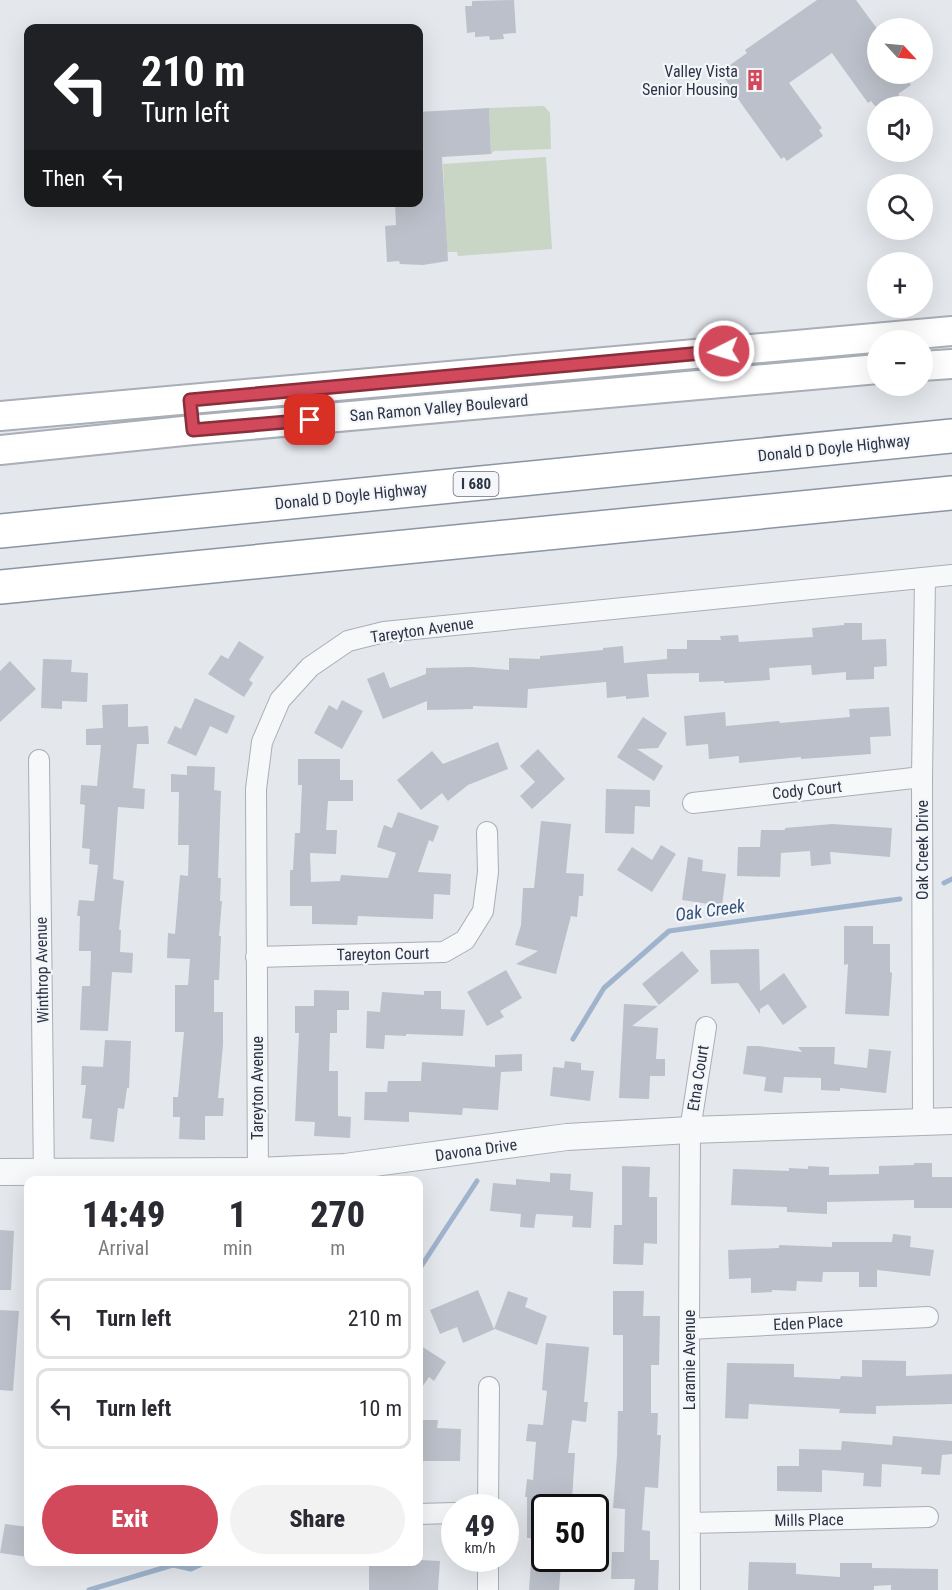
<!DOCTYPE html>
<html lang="en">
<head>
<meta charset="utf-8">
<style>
  body { margin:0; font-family:"Roboto Condensed",sans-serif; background:#f2f2f3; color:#2b2b33; height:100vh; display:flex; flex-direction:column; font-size:22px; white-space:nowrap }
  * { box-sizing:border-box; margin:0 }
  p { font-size:20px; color:#7c7c81 }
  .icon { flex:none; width:33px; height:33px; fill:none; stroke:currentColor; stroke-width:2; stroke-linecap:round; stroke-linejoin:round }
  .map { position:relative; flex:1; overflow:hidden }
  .details { position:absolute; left:24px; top:1176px; width:399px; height:390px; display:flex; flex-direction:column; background:#fff; border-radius:12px; box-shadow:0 6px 24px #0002 }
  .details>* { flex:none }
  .hud { position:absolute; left:24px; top:24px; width:399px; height:183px; border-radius:12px; box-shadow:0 6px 24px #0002; background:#202124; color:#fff; overflow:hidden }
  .needle { width:39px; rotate:116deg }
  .buttons { position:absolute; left:867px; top:18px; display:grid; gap:12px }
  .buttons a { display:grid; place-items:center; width:66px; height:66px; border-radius:50%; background:#fff; box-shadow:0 6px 24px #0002; font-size:30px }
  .speed { position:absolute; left:441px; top:1494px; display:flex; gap:12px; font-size:30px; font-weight:700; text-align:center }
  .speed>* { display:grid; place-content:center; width:78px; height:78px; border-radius:50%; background:#fff; box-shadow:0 6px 24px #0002; line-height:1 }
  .speed small { font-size:15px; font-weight:400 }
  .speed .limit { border:3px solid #111; border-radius:9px; background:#fff; color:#111 }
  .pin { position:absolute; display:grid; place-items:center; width:51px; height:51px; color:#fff; margin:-26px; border-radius:12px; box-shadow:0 3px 9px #0006 }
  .me { position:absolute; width:66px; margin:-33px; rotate:265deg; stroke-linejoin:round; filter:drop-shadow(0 0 4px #0008) }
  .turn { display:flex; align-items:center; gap:21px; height:126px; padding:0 18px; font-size:27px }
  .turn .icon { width:78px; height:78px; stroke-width:2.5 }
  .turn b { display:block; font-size:42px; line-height:51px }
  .then { display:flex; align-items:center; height:57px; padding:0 18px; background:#0003; gap:12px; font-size:22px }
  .eta { display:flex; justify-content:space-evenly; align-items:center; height:102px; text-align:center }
  .eta b { font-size:36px; font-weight:800; line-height:42px }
  .cta { display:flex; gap:12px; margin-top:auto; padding:12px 18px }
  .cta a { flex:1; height:69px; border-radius:36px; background:#d1495b; color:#fff; font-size:24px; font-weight:800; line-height:69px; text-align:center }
  .cta a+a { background:#f2f2f3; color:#2b2b33 }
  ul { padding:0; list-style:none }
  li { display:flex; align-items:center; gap:18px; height:81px; margin:0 12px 9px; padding:0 6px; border:3px solid #e1e1e2; border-radius:12px }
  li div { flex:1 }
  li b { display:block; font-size:22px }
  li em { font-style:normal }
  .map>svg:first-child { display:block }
  .green { fill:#c9d6c5 }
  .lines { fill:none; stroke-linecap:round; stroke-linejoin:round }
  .stream { stroke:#9fb4cc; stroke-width:5 }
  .building { fill:#bbc0ca }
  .minor-casing { stroke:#a9aeb7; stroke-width:22 }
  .tertiary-casing { stroke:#a9aeb7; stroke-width:28 }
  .secondary-casing { stroke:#a9aeb7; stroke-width:32 }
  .motorway-casing { stroke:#8b94a3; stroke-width:36 }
  .minor { stroke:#f7f8fa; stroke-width:20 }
  .tertiary { stroke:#f7f8fa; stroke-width:26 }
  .secondary { stroke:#fff; stroke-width:28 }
  .motorway { stroke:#fff; stroke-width:33 }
  .route-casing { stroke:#882f3b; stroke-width:15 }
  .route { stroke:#d1495b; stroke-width:10 }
  .labels { text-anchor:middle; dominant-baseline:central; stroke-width:4.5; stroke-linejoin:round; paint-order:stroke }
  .shield { fill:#f4f6f9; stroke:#676e7b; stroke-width:1.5 }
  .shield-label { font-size:15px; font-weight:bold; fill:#2b3445 }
  .poi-label { font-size:16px; fill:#2b3445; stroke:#f4f6f9; text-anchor:end }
  .street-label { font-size:16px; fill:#2b3445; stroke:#f4f6f9 }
  .water-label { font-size:18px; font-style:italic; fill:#34527a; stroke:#f4f6f9 }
</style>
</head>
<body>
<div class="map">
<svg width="952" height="1590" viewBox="0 0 952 1590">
  <rect width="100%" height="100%" fill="#e4e7ec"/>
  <!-- green -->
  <path class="green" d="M544,106L550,113L551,149L494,151L491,154L489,108Z
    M546,157L552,249L458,256L457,252H447L443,164Z"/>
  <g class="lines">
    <!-- stream -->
    <path class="stream" d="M944,883L952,879
      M573,1039L604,988L669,931L900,899
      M418,1271L477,1181
      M89,1590L173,1565L191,1569L206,1562"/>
  </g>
  <!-- building -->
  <path class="building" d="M514,0L516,33L503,34L504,39L490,40L489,36L475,37V32L467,33L465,6H472V1Z
    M817,0H856L878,30V74H903L911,85L898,94L901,98L889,106H875L871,101L868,103L832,53L789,83L822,128L819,130L823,136L787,161L784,157L781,159L743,106L725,79L728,77L723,70L747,53L745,50Z
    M489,108L491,154L442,157L448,261L423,265L400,264L399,261L387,262L385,226L396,225L395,202H418V112Z
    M844,623H862V640L886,639L887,666L874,667V679L846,680V672L812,675L811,665L769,668L770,680L724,683V681L699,682V673L647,674L649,697L626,699V696L607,698L606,682L528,689L527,708L473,706V709L427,710V701L383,719L367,679L384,672L390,688L426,674V668L472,667L509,670V658L540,659V656L603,650V648L623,646L624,663L667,659V649H687V640H721L720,636L738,635L739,642L813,637L812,628L844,625Z
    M239,641L264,657L249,680L253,683L244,697L208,674L221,655L228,659Z
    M43,659L72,660L71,672L88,673L87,702L62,701V709L41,708Z
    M10,661L36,689L0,722V671Z
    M195,698L235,716L227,734L210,726L196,756L167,743L175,726L181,729Z
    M342,700L363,711L342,749L314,733L329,705L337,710Z
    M128,704V727L148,726L149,744H137L133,788L145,789L144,809L118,807L113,879L124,881L119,930H121L120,952L133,953L132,973L112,972L108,1031L80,1030L82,986H90L91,951H79L80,916H77L79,900L94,901L98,865L89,864L90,849L82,848L85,805L80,804L81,785L97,786L101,745H86V729L103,728L102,705Z
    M889,707L891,736L870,737L871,754L801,759V757L739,763V756L709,759L708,744L686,746L684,716L725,712L726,726L779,721L780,723L850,717L849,709Z
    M643,717L667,733L658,748L637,749L663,766L654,781L617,757Z
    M498,742L508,769L468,785L448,801L442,793L421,810L397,780L432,751L443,764Z
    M538,749L565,779L532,809L520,796L535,782L520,766Z
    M298,759H340V780H353V801H328L326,830H337L336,854L310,853L311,882L340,881L341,875L388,878L396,853L377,847L384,825L392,828L398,812L439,826L433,842L429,840L418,872L451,874L450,895L434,894L433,919L358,916L357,925L312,924V906H290V870H293L295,833H300L302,785H298Z
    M187,766L215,767L214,790L221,791L218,878H221L220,901H222L219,936H221L219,980H214V1012H223V1045L218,1098H224L223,1116H205V1140L179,1139L180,1117H173V1097H178L184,1032H175V985H188L190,959L167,958L168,933L175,934L180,875L188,876L189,845H178L179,792H171V774L187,775Z
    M606,789L650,790V807L635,806L634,834L605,833Z
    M541,821L571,824L566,873L584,874L583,896H579L577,917L571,916L556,974L516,964L538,951L515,945L521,925L523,888H534Z
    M832,824L892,828L890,857L830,852L831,864L811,866L810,851L781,853L780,877L737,876L738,847H760L761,830H785V828Z
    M661,845L676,854L652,892L617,870L632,847L652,860Z
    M688,857L703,860L702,871L726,874L722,906L682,900Z
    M844,926H873V944H890V972L892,973L889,1016L845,1014L848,964L844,965Z
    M759,949L760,991L784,973L807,1007L783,1025L768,1004L760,1009V1014L738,983L711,984L710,950Z
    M682,951L699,971L659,1005L642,984Z
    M506,970L522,998L500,1011L504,1017L487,1026L467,992Z
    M314,990L349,991V1010H337V1033H330L329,1071H338V1116L351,1117L350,1138L314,1136L315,1122L295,1121L299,1033H295V1006H314Z
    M424,991H441V1009L465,1010L463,1036L406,1034V1036L385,1035L384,1049L366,1048L367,1011L380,1012L382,992L424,995Z
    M624,1004L658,1006L632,1026L658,1028L656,1059H665V1076H650L649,1099L619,1098Z
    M105,1040L131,1041L129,1088H127L124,1109L118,1108L114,1142L90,1139L92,1119L82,1118L86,1085H81L82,1066L103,1067Z
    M747,1046H759L802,1052L798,1047H835L834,1064L867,1068L869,1049L891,1051L886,1093L840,1088V1091L821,1090V1078L784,1077L782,1093L764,1091L766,1077L743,1074Z
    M522,1054V1071L501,1072L498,1110L463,1108L462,1115L409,1112V1122L364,1120L365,1092H387L388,1081H421L422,1062L495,1067V1055Z
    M565,1061L581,1063V1070L594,1071L590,1101L550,1096L553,1067L564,1068Z
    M914,1163H932V1177H952V1208H914V1200L827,1202V1214L787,1212V1207L731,1205L733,1169L789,1171V1168L808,1169V1166L829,1167V1175L879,1174V1166L914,1165Z
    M622,1166L650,1167L649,1197H657V1244L644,1243L643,1265L613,1264L614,1225H622Z
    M550,1173L571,1174L570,1190L593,1192L591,1228L572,1227L573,1216L536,1214L534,1228L520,1227L521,1214L490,1211L493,1183L516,1185V1179L550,1182Z
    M0,1230L14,1231L11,1290H0Z
    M893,1234L911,1236L910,1247L934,1250L930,1276L877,1270V1287H859V1272H823L822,1282L797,1281L796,1291L772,1290V1292L751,1293V1278L729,1279L728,1250L779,1248V1245L832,1247V1242H892Z
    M478,1290L494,1329L508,1291L528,1298L525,1307L547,1316L537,1345L495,1329L463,1343L457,1327L440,1334L430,1310Z
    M613,1291H644L643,1316H660L659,1365H651V1413H658L657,1435H661L658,1488L645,1487L642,1530L650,1531V1560H659L658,1590H634L635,1579H611L612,1552H624L625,1509L613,1508L617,1456L618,1411H623V1335H613Z
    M0,1310L19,1311L13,1391L0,1390Z
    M546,1343L589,1347L584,1402H588L586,1422L572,1420L568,1453H575L572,1500L544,1498V1538H527V1497H525L527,1479L533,1480L536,1442L526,1441L528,1424L543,1425L547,1391L542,1390Z
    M418,1344L446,1362L434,1381L429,1377L418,1393Z
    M862,1360L906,1361V1376L952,1374V1404L876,1406V1414L839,1413L840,1409L749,1404L748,1419L725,1418L727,1363L794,1364V1377L840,1379L841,1376L862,1377Z
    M418,1420H438L437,1428L461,1429L460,1461H418Z
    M893,1436L952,1441V1454L942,1455L940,1475L921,1474L922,1467L882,1464L881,1487L863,1486L864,1473L822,1470V1492L777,1491V1466H799V1449L841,1450L842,1441L892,1445Z
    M5,1524L28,1527V1557L0,1553Z
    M420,1560L440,1561L438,1590H369V1562H420Z
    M749,1562L796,1563V1574L840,1577V1563H872V1568L938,1569V1590H891V1585L874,1586V1590H748Z
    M531,1563L561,1565L559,1590H529Z"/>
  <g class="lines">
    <defs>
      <path id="minor" d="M39,760L44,1180
        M693,803L922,777
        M256,957L444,952L465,940L483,911L488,872L487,832
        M923,1122L922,777L925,578
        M258,1180L256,789L262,742L280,700L310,667L348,641L384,632L952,575
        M689,1329L928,1317
        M488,1508L489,1387
        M418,1514L454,1513
        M690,1523L928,1517
        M488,1558V1590
        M690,1590L689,1329L690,1130L706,1027"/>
      <path id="tertiary" d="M0,1172L258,1171L345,1167L567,1137L690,1130L952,1121"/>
      <path id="secondary" d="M922,366L952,364
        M0,416L952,331
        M0,450L193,430L878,369"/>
      <path id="motorway" d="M0,531L952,436
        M0,587L952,493"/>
    </defs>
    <!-- minor casing -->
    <use href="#minor" class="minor-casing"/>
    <!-- tertiary casing -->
    <use href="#tertiary" class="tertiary-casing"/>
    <!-- secondary casing -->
    <use href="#secondary" class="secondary-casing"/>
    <!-- motorway casing -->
    <use href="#motorway" class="motorway-casing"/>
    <!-- minor -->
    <use href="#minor" class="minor"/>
    <!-- tertiary -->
    <use href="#tertiary" class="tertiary"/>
    <!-- secondary -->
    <use href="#secondary" class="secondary"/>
    <!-- motorway -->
    <use href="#motorway" class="motorway"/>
  </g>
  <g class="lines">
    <defs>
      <path id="route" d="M310,420L193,430L190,400L724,351"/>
    </defs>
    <!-- route casing -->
    <use href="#route" class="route-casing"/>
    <!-- route -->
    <use href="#route" class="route"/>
  </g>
  <!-- icons -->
  <defs>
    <symbol id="building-bare" viewBox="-9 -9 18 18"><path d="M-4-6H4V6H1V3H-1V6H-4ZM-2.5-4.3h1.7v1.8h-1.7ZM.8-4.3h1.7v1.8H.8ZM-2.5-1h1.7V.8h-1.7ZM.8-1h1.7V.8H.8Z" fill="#d1495b" stroke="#f4f6f9" stroke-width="2.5" paint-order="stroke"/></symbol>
  </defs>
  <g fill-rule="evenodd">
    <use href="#building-bare" x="740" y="65" width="30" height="30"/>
  </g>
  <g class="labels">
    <!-- shield labels -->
    <rect class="shield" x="453.5" y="472" width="45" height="24" rx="4.5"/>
    <g class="shield-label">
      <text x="476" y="484">I 680</text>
    </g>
    <!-- poi labels -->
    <g class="poi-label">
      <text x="738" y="71">Valley Vista<tspan x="738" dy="18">Senior Housing</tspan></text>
    </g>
    <!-- street labels -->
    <g class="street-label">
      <text transform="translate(439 408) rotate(-5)">San Ramon Valley Boulevard</text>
      <text transform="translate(834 448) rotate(-6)">Donald D Doyle Highway</text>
      <text transform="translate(351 496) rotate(-6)">Donald D Doyle Highway</text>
      <text transform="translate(422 630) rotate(-8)">Tareyton Avenue</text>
      <text transform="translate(807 790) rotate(-6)">Cody Court</text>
      <text transform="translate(922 850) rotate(-90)">Oak Creek Drive</text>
      <text transform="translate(383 954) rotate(-1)">Tareyton Court</text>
      <text transform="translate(42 970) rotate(-91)">Winthrop Avenue</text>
      <text transform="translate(698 1078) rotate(-81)">Etna Court</text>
      <text transform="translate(257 1088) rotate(-90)">Tareyton Avenue</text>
      <text transform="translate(476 1150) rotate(-8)">Davona Drive</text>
      <text transform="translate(808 1323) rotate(-3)">Eden Place</text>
      <text transform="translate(689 1360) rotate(-90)">Laramie Avenue</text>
      <text transform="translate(809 1520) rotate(-1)">Mills Place</text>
    </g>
    <!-- water labels -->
    <g class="water-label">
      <text transform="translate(710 910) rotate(-8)">Oak Creek</text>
    </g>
  </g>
</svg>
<div class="buttons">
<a><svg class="needle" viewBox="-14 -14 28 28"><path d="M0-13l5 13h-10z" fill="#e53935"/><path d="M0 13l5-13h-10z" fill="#7c7c81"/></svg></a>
<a><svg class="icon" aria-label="sound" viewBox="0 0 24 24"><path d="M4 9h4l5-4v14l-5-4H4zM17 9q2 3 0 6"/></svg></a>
<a><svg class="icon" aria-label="search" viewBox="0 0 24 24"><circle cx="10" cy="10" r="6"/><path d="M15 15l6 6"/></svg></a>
<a>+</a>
<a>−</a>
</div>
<div class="speed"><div>49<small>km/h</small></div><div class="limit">50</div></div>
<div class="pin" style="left:310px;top:420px;background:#d93025"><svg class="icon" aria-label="arrive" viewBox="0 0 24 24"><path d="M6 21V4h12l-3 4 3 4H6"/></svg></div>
<svg class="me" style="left:724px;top:351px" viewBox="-20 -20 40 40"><circle r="17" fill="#d1495b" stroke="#fff" stroke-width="3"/><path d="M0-11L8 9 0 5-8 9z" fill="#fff"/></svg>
<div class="hud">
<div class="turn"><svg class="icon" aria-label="left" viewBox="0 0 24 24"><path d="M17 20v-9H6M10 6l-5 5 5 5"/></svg><div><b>210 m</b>Turn left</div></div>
<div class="then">Then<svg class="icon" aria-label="left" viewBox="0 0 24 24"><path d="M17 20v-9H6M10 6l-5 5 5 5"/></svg></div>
</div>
<section class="details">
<div class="eta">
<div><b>14:49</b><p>Arrival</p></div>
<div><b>1</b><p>min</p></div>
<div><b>270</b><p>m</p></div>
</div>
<ul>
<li><svg class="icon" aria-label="left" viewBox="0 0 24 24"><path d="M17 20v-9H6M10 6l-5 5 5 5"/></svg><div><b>Turn left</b></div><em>210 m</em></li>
<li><svg class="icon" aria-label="left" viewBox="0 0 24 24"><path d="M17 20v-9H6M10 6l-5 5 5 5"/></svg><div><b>Turn left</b></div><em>10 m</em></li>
</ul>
<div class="cta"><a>Exit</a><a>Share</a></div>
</section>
</div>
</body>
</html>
